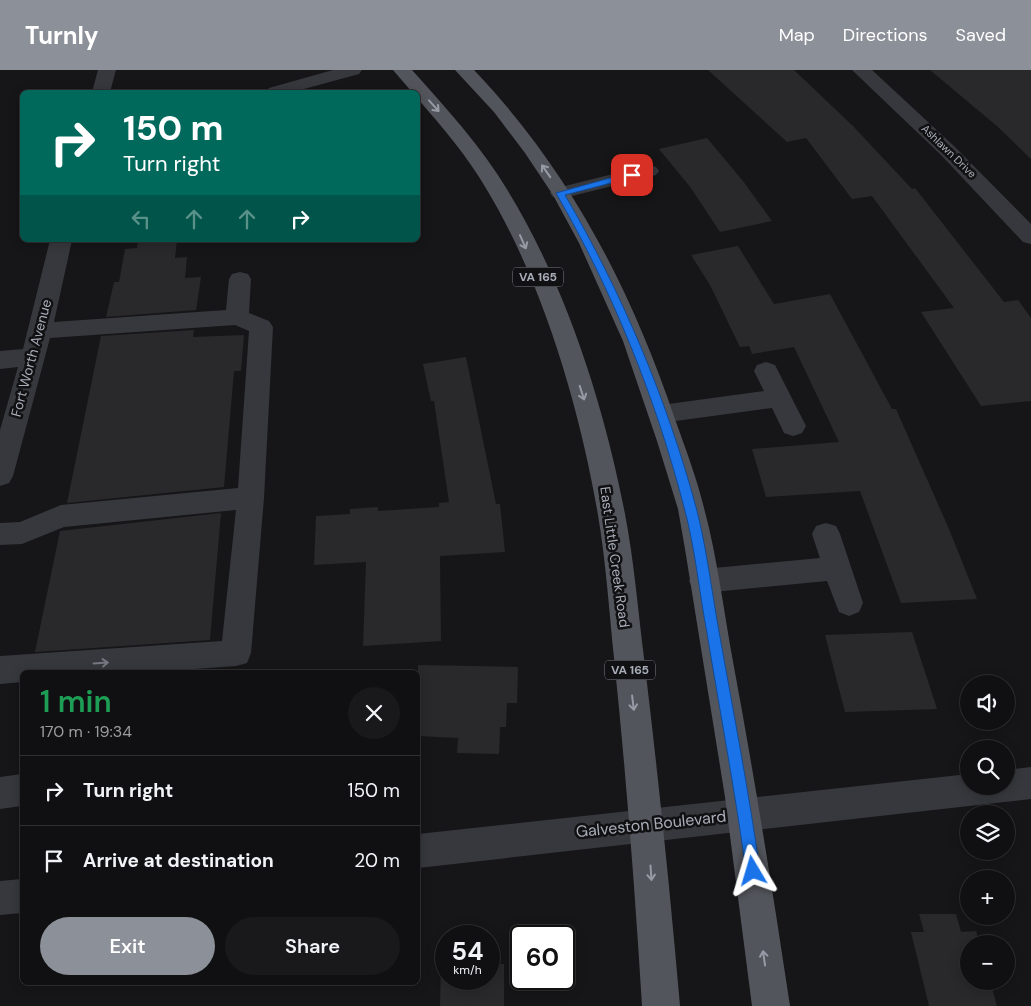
<!DOCTYPE html>
<html lang="en">
<head>
<meta charset="utf-8">
<style>
  body { margin:0; font-family:"DM Sans",sans-serif; background:#19191b; color:#f1f3f6; height:100vh; display:flex; flex-direction:column; font-size:19px; white-space:nowrap }
  * { box-sizing:border-box; margin:0 }
  p { font-size:16px; color:#9c9d9f }
  .icon { flex:none; width:28px; height:28px; fill:none; stroke:currentColor; stroke-width:2; stroke-linecap:round; stroke-linejoin:round }
  .map { position:relative; flex:1; overflow:hidden }
  .drawer { position:absolute; left:20px; top:600px; width:400px; height:315px; display:flex; flex-direction:column; background:#101012; border-radius:8px; box-shadow:0 2px 12px #0003,0 0 0 1px #303032 }
  .drawer>* { flex:none }
  .banner { position:absolute; left:20px; top:20px; width:400px; height:152px; border-radius:8px; box-shadow:0 2px 12px #0003,0 0 0 1px #303032; background:#00695c; color:#fff; overflow:hidden }
  .controls { position:absolute; left:960px; top:605px; display:grid; gap:10px }
  .controls a { display:grid; place-items:center; width:55px; height:55px; border-radius:50%; background:#101012; box-shadow:0 2px 12px #0003,0 0 0 1px #303032; font-size:25px }
  .speed { position:absolute; left:435px; top:855px; display:flex; gap:10px; font-size:25px; font-weight:700; text-align:center }
  .speed>* { display:grid; place-content:center; width:65px; height:65px; border-radius:50%; background:#101012; box-shadow:0 2px 12px #0003,0 0 0 1px #303032; line-height:1 }
  .speed small { font-size:12px; font-weight:400 }
  .speed .limit { border:2px solid #111; border-radius:8px; background:#fff; color:#111 }
  .pin { position:absolute; display:grid; place-items:center; width:42px; height:42px; color:#fff; margin:-21px; border-radius:10px; box-shadow:0 2px 8px #0006 }
  .me { position:absolute; width:55px; margin:-28px; rotate:353deg; stroke-linejoin:round; filter:drop-shadow(0 0 4px #0008) }
  .turn { display:flex; align-items:center; gap:18px; height:105px; padding:0 20px; font-size:22px }
  .turn .icon { width:65px; height:65px; stroke-width:2.5 }
  .turn b { display:block; font-size:35px; line-height:42px }
  .lanes { display:flex; align-items:center; height:48px; padding:0 20px; background:#0003; justify-content:center; gap:25px; direction:ltr }
  .lanes .off { opacity:.35 }
  .round { display:grid; place-items:center; flex:none; width:52px; height:52px; border-radius:26px; background:#19191b }
  .headline { display:flex; align-items:center; justify-content:space-between; height:85px; padding:0 20px }
  h1 { font-size:30px; font-weight:600; line-height:38px; color:#1e9e55 }
  .button { display:flex; gap:10px; margin-top:auto; padding:10px 20px }
  .button a { flex:1; height:58px; border-radius:30px; background:#8c9099; color:#fff; font-size:20px; font-weight:600; line-height:58px; text-align:center }
  .button a+a { background:#19191b; color:#f1f3f6 }
  ul { padding:0; list-style:none }
  li { display:flex; align-items:center; gap:15px; height:70px; padding:0 20px; border-top:1px solid #303032 }
  li div { flex:1 }
  li b { display:block; font-size:19px }
  li em { font-style:normal }
  header { display:flex; align-items:center; gap:30px; box-sizing:border-box; height:70px; padding:0 25px; background:#8c9099; color:#fff }
  header strong { font-size:24px }
  nav { display:flex; gap:28px; margin-inline-start:auto; font-size:18px }
  .map>svg:first-child { display:block }
  .building { fill:#29292c }
  .lines { fill:none; stroke-linecap:round; stroke-linejoin:round }
  .minor { fill:#37383d; fill-rule:evenodd }
  .major { fill:#53555c; fill-rule:evenodd }
  .oneway { stroke:#979ba6 }
  .oneway2 { stroke:#757881 }
  .route { fill:#1a73e8; stroke:#114b97 }
  .labels { text-anchor:middle; dominant-baseline:central; stroke-width:5; stroke-linejoin:round; paint-order:stroke }
  .far-street-label { font-size:11px; fill:#a8adb8; stroke:#111113 }
  .shield { fill:#111113; stroke:#7b7e86; stroke-width:1 }
  .shield-label { font-size:12px; font-weight:bold; fill:#a8adb8 }
  .street-label { font-size:14px; fill:#a8adb8; stroke:#111113 }
  .near-street-label { font-size:16px; fill:#a8adb8; stroke:#111113 }
</style>
</head>
<body>
<header>
<strong>Turnly</strong>
<nav><a>Map</a><a>Directions</a><a>Saved</a></nav>
</header>
<div class="map">
<svg width="1031" height="936" viewBox="0 0 1031 936">
  <rect width="100%" height="100%" fill="#161618"/>
  <!-- building -->
  <path class="building" d="M708,0H794L853,56L912,119L915,118L1004,232L1018,230L1031,248V331L981,336L921,242L954,238L872,126L852,129L806,68L787,72Z
    M930,0H1031V89L998,57Z
    M707,68L743,111L772,151L720,162L691,118L659,79Z
    M138,170H177L175,188L187,187L185,208L201,207L196,240L106,247L114,212H119L125,179L137,178Z
    M738,176L774,234L830,224L892,339H896L949,459L977,529L901,533L860,421L766,427L752,379L839,372L794,277L752,284L749,276L740,277L710,215L691,185Z
    M194,260L193,267L244,265L241,301H234L224,417L67,433L101,266Z
    M466,287L496,434H500L505,482L440,486L441,571L363,576L366,492L314,495L316,446L350,444V439L378,437V441L439,437V433L449,432L434,331H431L423,294Z
    M221,443L210,570L35,582L60,461Z
    M912,562L937,639L845,642L825,565Z
    M418,595L518,597L517,633H507L506,657H500L499,684L457,683L458,668L418,666Z
    M919,844H956L961,862L976,861L980,874H969V911H990L997,936H929L911,862H924Z
    M489,891H491V894H504V936H440L441,893H446V909H489Z"/>
  <g class="lines">
    <!-- minor -->
    <path class="minor" d="M98,0H116L110,22H92Z
      M333,0H362L359,4L293,22H266L269,18Z
      M852,0H872L955,77L1031,154V174L1023,172L941,85Z
      M649,95L656,97L659,101L656,105L560,129L553,127L550,123L553,119Z
      M50,170H72L54,252L226,240L229,209L232,204L240,202L248,204L251,209L249,243L269,251L273,257L264,428L251,583L247,593L236,596L153,602H22V612L0,614V586L222,571L236,440L64,457L22,474L0,475V453L20,452L61,435L238,418L249,261L235,255L50,268L13,406L9,413L0,416V360L18,297L0,299V281L23,279Z
      M766,292L775,295L806,356L802,363L793,366L784,363L772,338L661,353L652,351L649,344L652,337L661,335L764,321L754,301L757,295Z
      M826,453L836,456L840,464L863,533L859,542L849,546L839,542L827,511L703,523L693,520L689,511L693,502L703,499L820,488L812,464L816,456Z
      M1031,697V729L418,798V764L969,704V716H1006V700Z
      M22,704V736L0,739V707Z
      M22,809V843L0,845V811Z"/>
    <!-- major -->
    <path class="major" d="M393,0H412C446,38 482,77 508,121C566,216 604,335 625,444C634,491 638,540 644,588C658,704 670,820 680,936H642C635,820 626,704 614,588C609,540 606,492 598,445C580,339 543,213 487,120C468,87 443,58 418,29V22H412Z
      M455,0H474C571,102 631,219 676,352C686,380 697,409 704,438C718,490 724,544 734,597C755,710 773,823 790,936H752L725,727L685,479L678,439L657,371L623,271L579,173L553,125L525,83L494,42Z"/>
  </g>
  <!-- one-way arrows -->
  <defs><path id="oneway-shaft" d="M-6 0H5M1.5-3L5.5 0L1.5 3" fill="none" stroke-width="1.6" stroke-linecap="round" stroke-linejoin="round" transform="scale(1.25)"/></defs>
  <g class="oneway">
    <use href="#oneway-shaft" transform="translate(434 36) rotate(48)"/>
    <use href="#oneway-shaft" transform="translate(546 101) rotate(-125)"/>
    <use href="#oneway-shaft" transform="translate(523 172) rotate(66)"/>
    <use href="#oneway-shaft" transform="translate(582 323) rotate(72)"/>
    <use href="#oneway-shaft" transform="translate(633 633) rotate(83)"/>
    <use href="#oneway-shaft" transform="translate(651 803) rotate(86)"/>
    <use href="#oneway-shaft" transform="translate(764 888) rotate(-98)"/>
  </g>
  <use class="oneway2" href="#oneway-shaft" transform="translate(101 593) rotate(-4)"/>
  <!-- route -->
  <path class="route" d="M632,102L634,103V107L565,125C622,223 666,327 696,437C707,479 712,524 720,567C734,645 749,723 760,801L758,806L753,808L748,806L746,801C735,721 720,642 707,563C699,521 695,477 684,437C655,326 613,222 556,123Z"/>
  <g class="labels">
    <!-- far-street labels -->
    <g class="far-street-label">
      <text transform="translate(949 81) rotate(44)">Ashlawn Drive</text>
    </g>
    <!-- shield labels -->
    <g class="shield">
      <rect x="513" y="197.5" width="50" height="19" rx="4"/>
      <rect x="605" y="590.5" width="50" height="19" rx="4"/>
    </g>
    <g class="shield-label">
      <text x="538" y="207">VA 165</text>
      <text x="630" y="600">VA 165</text>
    </g>
    <!-- street labels -->
    <g class="street-label">
      <text transform="translate(31 288) rotate(-75)">Fort Worth Avenue</text>
      <text transform="translate(615 487) rotate(82)">East Little Creek Road</text>
    </g>
    <!-- near-street labels -->
    <g class="near-street-label">
      <text transform="translate(651 754) rotate(-6)">Galveston Boulevard</text>
    </g>
  </g>
</svg>
<div class="controls">
<a><svg class="icon" aria-label="sound" viewBox="0 0 24 24"><path d="M4 9h4l5-4v14l-5-4H4zM17 9q2 3 0 6"/></svg></a>
<a><svg class="icon" aria-label="search" viewBox="0 0 24 24"><circle cx="10" cy="10" r="6"/><path d="M15 15l6 6"/></svg></a>
<a><svg class="icon" aria-label="layers" viewBox="0 0 24 24"><path d="M12 4l9 5-9 5-9-5zM3 14l9 5 9-5"/></svg></a>
<a>+</a>
<a>−</a>
</div>
<div class="speed"><div>54<small>km/h</small></div><div class="limit">60</div></div>
<div class="pin" style="left:632px;top:105px;background:#d93025"><svg class="icon" aria-label="arrive" viewBox="0 0 24 24"><path d="M6 21V4h12l-3 4 3 4H6"/></svg></div>
<svg class="me" style="left:753px;top:801px" viewBox="-20 -20 40 40"><path d="M0-17L14 15 0 8-14 15z" fill="#1a73e8" stroke="#fff" stroke-width="4"/></svg>
<div class="banner">
<div class="turn"><svg class="icon" aria-label="right" viewBox="0 0 24 24"><path d="M7 20v-9h11M14 6l5 5-5 5"/></svg><div><b>150 m</b>Turn right</div></div>
<div class="lanes"><svg class="icon off" aria-label="left" viewBox="0 0 24 24"><path d="M17 20v-9H6M10 6l-5 5 5 5"/></svg><svg class="icon off" aria-label="ahead" viewBox="0 0 24 24"><path d="M12 20V5M6 11l6-6 6 6"/></svg><svg class="icon off" aria-label="ahead" viewBox="0 0 24 24"><path d="M12 20V5M6 11l6-6 6 6"/></svg><svg class="icon" aria-label="right" viewBox="0 0 24 24"><path d="M7 20v-9h11M14 6l5 5-5 5"/></svg></div>
</div>
<section class="drawer">
<div class="headline"><div><h1>1 min</h1><p>170 m · 19:34</p></div><a class="round"><svg class="icon" aria-label="close" viewBox="0 0 24 24"><path d="M6 6l12 12M18 6L6 18"/></svg></a></div>
<ul>
<li><svg class="icon" aria-label="right" viewBox="0 0 24 24"><path d="M7 20v-9h11M14 6l5 5-5 5"/></svg><div><b>Turn right</b></div><em>150 m</em></li>
<li><svg class="icon" aria-label="arrive" viewBox="0 0 24 24"><path d="M6 21V4h12l-3 4 3 4H6"/></svg><div><b>Arrive at destination</b></div><em>20 m</em></li>
</ul>
<div class="button"><a>Exit</a><a>Share</a></div>
</section>
</div>
</body>
</html>
